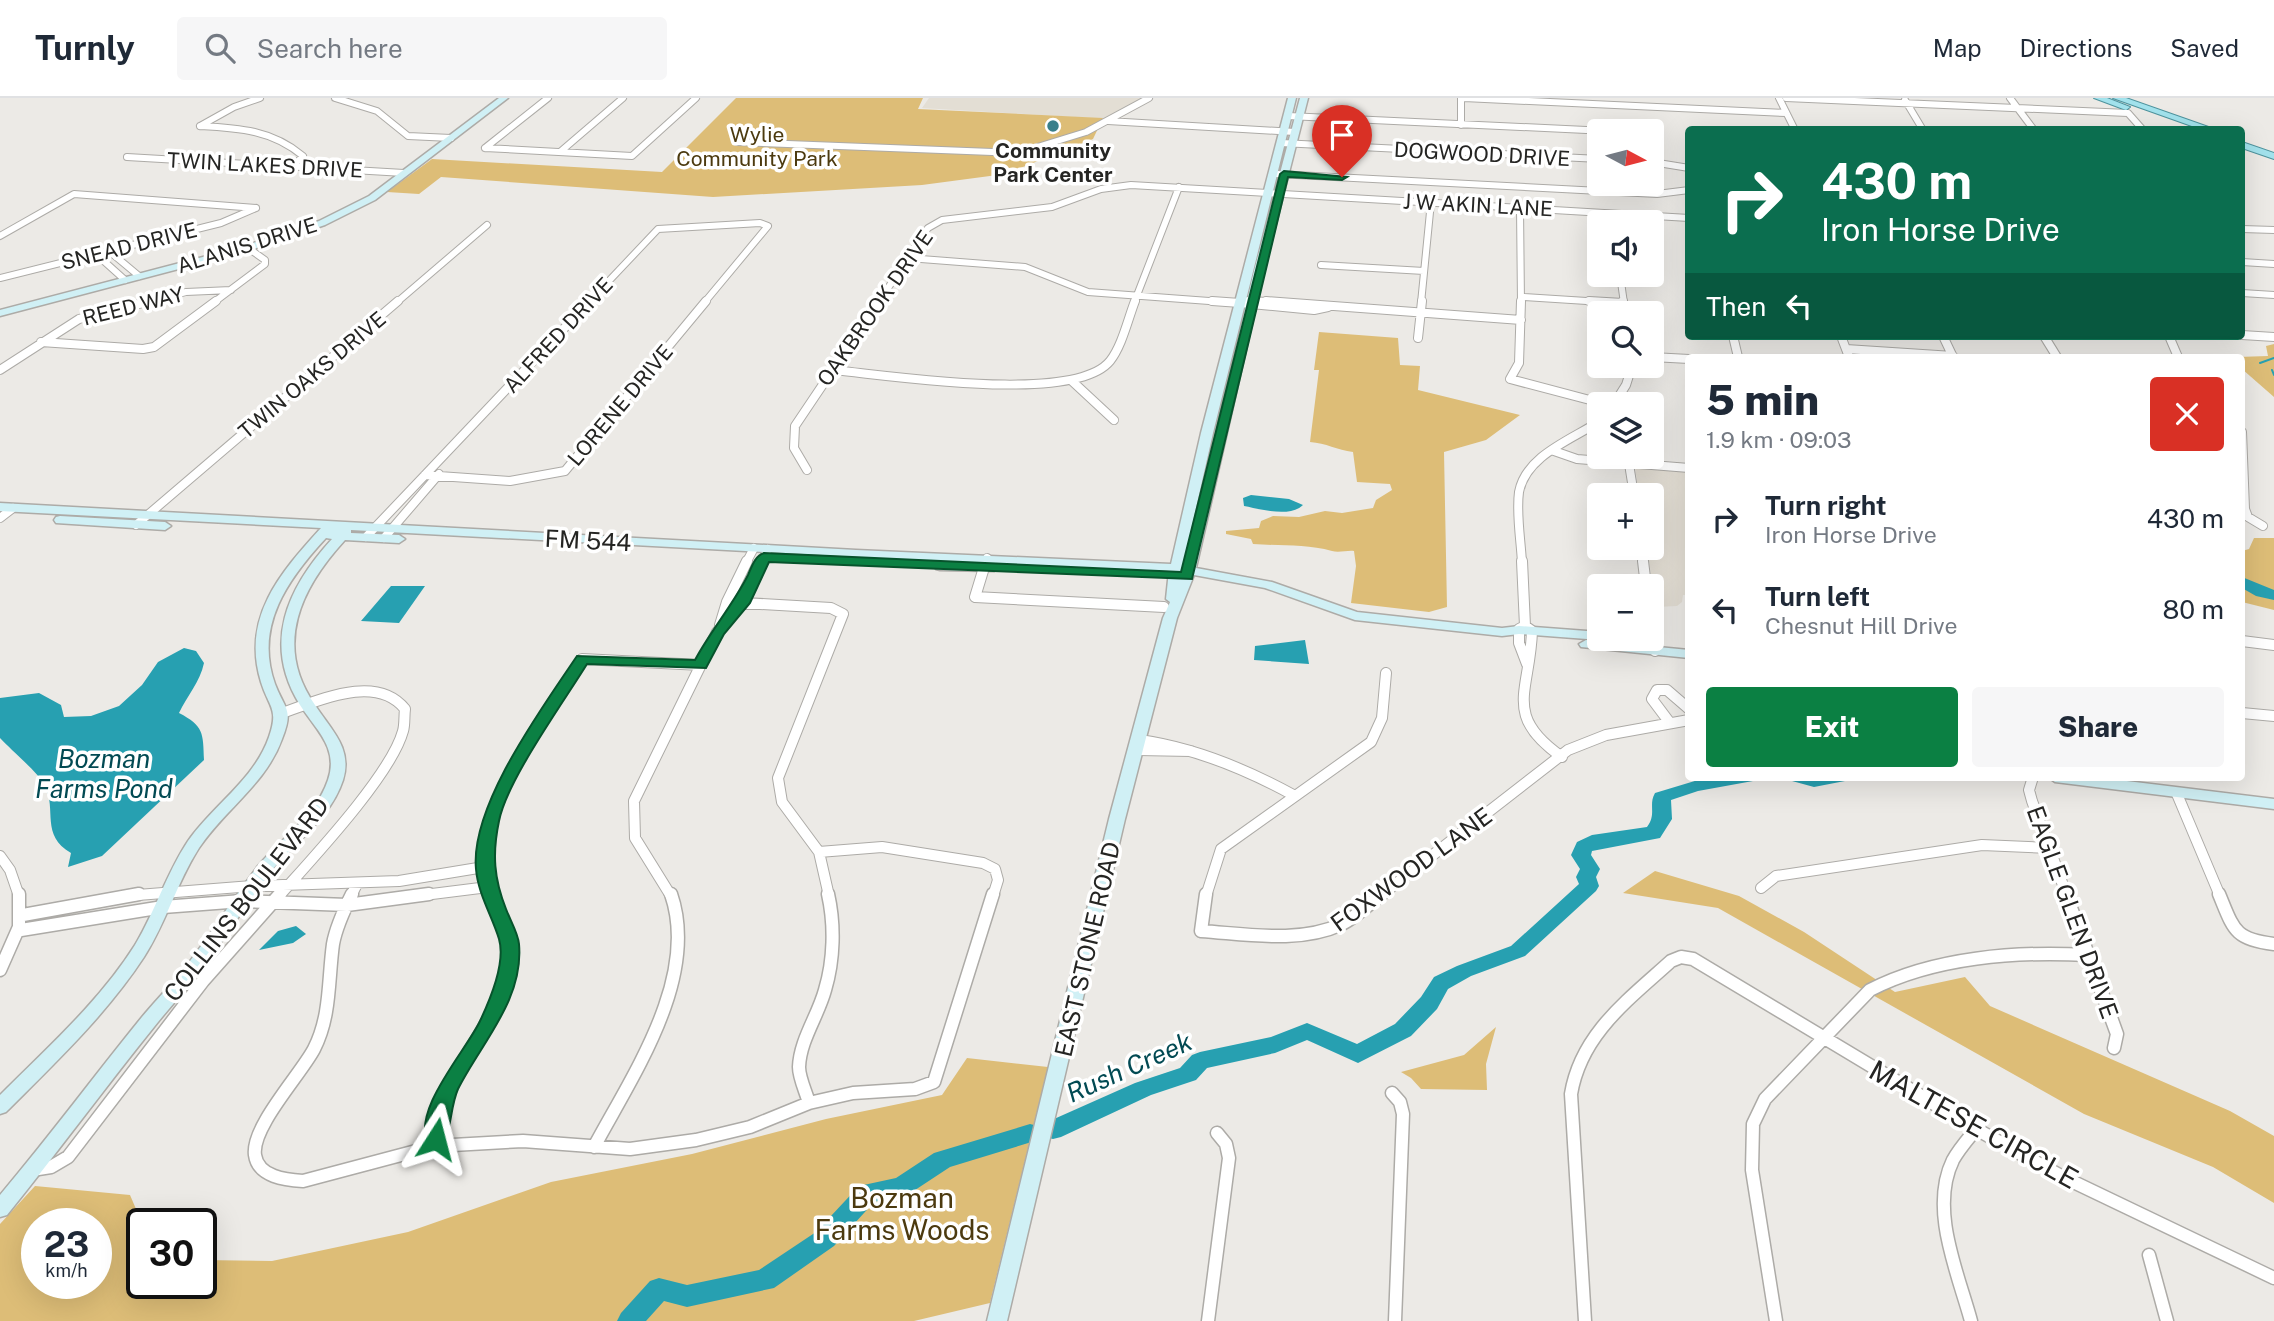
<!DOCTYPE html>
<html lang="en">
<head>
<meta charset="utf-8">
<style>
  body { margin:0; font-family:"Public Sans",sans-serif; background:#f6f6f7; color:#1f2937; height:100vh; display:flex; flex-direction:column; font-size:26px; white-space:nowrap }
  * { box-sizing:border-box; margin:0 }
  p { font-size:23px; color:#747a83 }
  .icon { flex:none; width:38px; height:38px; fill:none; stroke:currentColor; stroke-width:2; stroke-linecap:round; stroke-linejoin:round }
  .map { position:relative; flex:1; overflow:hidden }
  .panel { position:absolute; left:1685px; top:256px; width:560px; height:427px; display:flex; flex-direction:column; background:#fff; border-radius:7px; box-shadow:0 7px 28px #0002 }
  .panel>* { flex:none }
  .banner { position:absolute; left:1685px; top:28px; width:560px; height:214px; border-radius:7px; box-shadow:0 7px 28px #0002; background:#0b6e4f; color:#fff; overflow:hidden }
  .needle { width:46px; rotate:97deg }
  .fabs { position:absolute; left:1587px; top:21px; display:grid; gap:14px }
  .fabs a { display:grid; place-items:center; width:77px; height:77px; border-radius:7px; background:#fff; box-shadow:0 7px 28px #0002; font-size:35px }
  .speed { position:absolute; left:21px; top:1110px; display:flex; gap:14px; font-size:35px; font-weight:700; text-align:center }
  .speed>* { display:grid; place-content:center; width:91px; height:91px; border-radius:50%; background:#fff; box-shadow:0 7px 28px #0002; line-height:1 }
  .speed small { font-size:18px; font-weight:400 }
  .speed .limit { border:4px solid #111; border-radius:10px; background:#fff; color:#111 }
  .pin { position:absolute; display:grid; place-items:center; width:60px; height:60px; color:#fff; margin:-72px -30px; border-radius:50% 50% 50% 0; rotate:-45deg; box-shadow:0 0 7px #0007 }
  .pin .icon { rotate:45deg }
  .me { position:absolute; width:77px; margin:-38px; rotate:9deg; stroke-linejoin:round; filter:drop-shadow(0 0 5px #0008) }
  .turn { display:flex; align-items:center; gap:24px; height:147px; padding:0 21px; font-size:32px }
  .turn .icon { width:91px; height:91px; stroke-width:2.5 }
  .turn b { display:block; font-size:49px; line-height:60px }
  .then { display:flex; align-items:center; height:66px; padding:0 21px; background:#0003; gap:14px; font-size:26px }
  .round { display:grid; place-items:center; flex:none; width:74px; height:74px; border-radius:7px; background:#f6f6f7 }
  .overview { display:flex; align-items:center; justify-content:space-between; height:119px; padding:0 21px }
  h1 { font-size:42px; font-weight:800; line-height:52px }
  .button { display:flex; gap:14px; margin-top:auto; padding:14px 21px }
  .button a { flex:1; height:80px; border-radius:7px; background:#0b8043; color:#fff; font-size:28px; font-weight:800; line-height:80px; text-align:center }
  .button a+a { background:#f6f6f7; color:#1f2937 }
  ul { padding:0; list-style:none }
  li { display:flex; align-items:center; gap:21px; height:91px; padding:0 21px }
  li div { flex:1 }
  li b { display:block; font-size:26px }
  li em { font-style:normal }
  header { display:flex; align-items:center; gap:42px; box-sizing:border-box; height:98px; padding:0 35px; background:#fff; border-bottom:2px solid #e0e1e3 }
  header strong { font-size:33px }
  nav { display:flex; gap:38px; margin-inline-start:auto; font-size:24px }
  .search { width:490px; height:63px; background:#f6f6f7; display:flex; align-items:center; gap:18px; box-sizing:border-box; padding:0 24px; border-radius:7px; color:#747a83; font-size:26px }
  .map>svg:first-child { display:block }
  .built { fill:#e3ded4 }
  .green { fill:#ddbd77; fill-rule:evenodd }
  .water { fill:#27a0b1 }
  .lines { fill:none; stroke-linecap:round; stroke-linejoin:round }
  .stream { stroke:#27a0b1; stroke-width:2 }
  .river { fill:#27a0b1; fill-rule:evenodd }
  .street-far3-casing { stroke:#adaba7; stroke-width:8 }
  .street-far2-casing { stroke:#adaba7; stroke-width:10 }
  .street-far1-casing { stroke:#adaba7; stroke-width:12 }
  .street-casing { stroke:#adaba7; stroke-width:15 }
  .secondary-casing { stroke:#adaba7; stroke-width:3 }
  .primary-casing { stroke:#4e939d; stroke-width:2 }
  .street-far3 { stroke:#fff; stroke-width:6 }
  .street-far2 { stroke:#fff; stroke-width:8 }
  .street-far1 { stroke:#fff; stroke-width:10 }
  .street { stroke:#fff; stroke-width:12 }
  .secondary { fill:#d0f0f5; fill-rule:evenodd }
  .primary { fill:#a2e2ec; fill-rule:evenodd }
  .route { fill:#0b8043; stroke:#07532c; stroke-width:2 }
  .poi-dot { fill:#397f8a; stroke:#fff; stroke-width:2.5 }
  .labels { text-anchor:middle; dominant-baseline:central; stroke-width:7; stroke-linejoin:round; paint-order:stroke }
  .far-park-label { font-size:21px; fill:#4c3a0f; stroke:#fff }
  .far-poi-label { font-size:21px; font-weight:bold; fill:#252523; stroke:#fff }
  .far-street-label { font-size:21px; fill:#252523; stroke:#fff }
  .street-label { font-size:24px; fill:#252523; stroke:#fff }
  .water-label { font-size:26px; font-style:italic; fill:#024a53; stroke:#fff }
  .near-street-label { font-size:28px; fill:#252523; stroke:#fff }
  .near-park-label { font-size:28px; fill:#4c3a0f; stroke:#fff }
</style>
</head>
<body>
<header>
<strong>Turnly</strong>
<div class="search"><svg class="icon" aria-label="search" viewBox="0 0 24 24"><circle cx="10" cy="10" r="6"/><path d="M15 15l6 6"/></svg>Search here</div>
<nav><a>Map</a><a>Directions</a><a>Saved</a></nav>
</header>
<div class="map">
<svg width="2274" height="1223" viewBox="0 0 2274 1223">
  <rect width="100%" height="100%" fill="#eceae6"/>
  <!-- built -->
  <path class="built" d="M929,0H1147L1109,21L922,10Z
    M1635,369L1689,373V497H1683L1682,504L1677,508L1656,509L1647,450H1652V397H1639Z"/>
  <!-- green -->
  <path class="green" d="M736,0H923L918,11L1103,20L1093,41L1005,76L922,87L713,99L441,79L419,96L387,94L432,61L662,74Z
    M1319,234L1398,240L1400,267L1420,268L1418,292L1520,317L1486,342L1444,354L1447,509L1429,514L1351,505L1356,468L1354,453C1348,452 1339,455 1332,453C1306,446 1281,448 1253,446L1251,441L1226,436V433L1259,430L1261,423L1273,418L1299,419L1325,413L1342,415L1373,410L1376,402L1392,392L1390,386L1357,384L1353,354C1337,352 1326,345 1310,344L1319,272H1314Z
    M2274,246V299L2242,271V259H2238L2268,258L2266,248Z
    M2254,440H2274V512L2242,504V453L2249,451Z
    M1655,773L1739,798L1804,834L1895,894L1965,879L1990,908L2230,1013L2274,1038V1105L2213,1069L2084,1016L1718,810L1623,795Z
    M1496,929L1486,966L1487,992L1421,991L1411,980L1401,974L1464,957Z
    M967,960L1048,969L990,1205L914,1223H0V1126L35,1088L130,1097L142,1125V1185H201V1162L272,1163L408,1134L551,1084L692,1056L826,1021L942,997ZM96,1125V1185H37V1125Z"/>
  <!-- water -->
  <path class="water" d="M1251,397L1289,401L1303,407C1290,420 1260,411 1244,408L1243,400Z
    M391,488H425L399,525L361,523Z
    M1305,542L1309,566L1254,562L1255,548Z
    M184,550L196,553L204,565C200,584 187,598 179,615C204,628 203,635 204,662L102,758L68,769L71,755C40,737 57,712 45,688C38,674 12,653 0,640V600L39,595L61,607L64,619L91,618L119,608L142,587L158,564Z
    M296,828L306,836L293,845L259,852L278,833Z"/>
  <g class="lines">
    <!-- stream -->
    <path class="stream" d="M2260,265L2274,260
      M2272,272L2274,277"/>
    <!-- river -->
    <path class="river" d="M2242,479L2274,492V502L2256,498L2242,490Z
      M1708,679H1756L1753,683L1698,693L1671,702L1672,721L1660,740L1592,753L1591,757L1600,771L1596,779L1599,788L1596,793L1525,858L1471,878L1448,891L1437,911L1411,938L1358,965L1307,942L1275,955L1207,970L1196,982L1151,997L1061,1039L1053,1041L1045,1039L1042,1032L1045,1025L1135,985L1180,970L1192,957L1200,954L1271,939L1307,925L1357,946L1395,926L1421,899L1434,879L1457,868L1511,848L1579,786L1576,779L1580,771L1571,757L1577,744L1592,737L1647,729C1657,716 1648,707 1655,695Z
      M1789,679H1848L1845,683L1814,689L1792,683Z
      M1030,1026L1038,1028L1042,1035L1038,1042L950,1069L909,1096L874,1104L834,1148L774,1190L687,1209L664,1203L646,1223H617L621,1215L650,1183L659,1180L687,1187L759,1172L816,1134L859,1088L896,1080L934,1055Z"/>
    <defs>
      <path id="street-far3" d="M335,0L377,13L408,38L451,40
        M1461,0V27
        M1464,0L1786,15
        M1779,0L1795,32
        M1786,0L2128,15L2143,32
        M2010,0L2034,32
        M1905,2L1923,32
        M1288,18L1607,33
        M1108,23L1295,34
        M200,28C239,30 272,32 303,58L293,68
        M200,28L234,9L260,0
        M737,44L1018,55L1086,34L1149,0
        M1281,45L1600,61
        M485,50L632,58L696,0
        M485,50L548,0
        M560,54L623,0
        M127,59L404,75
        M1652,64L1689,70
        M1277,76L1657,96L1689,92
        M1520,110L1521,205
        M2242,131L2274,132
        M0,138L74,96L256,110
        M109,153L139,178
        M96,156L125,182
        M908,160L1025,169L1088,194L1236,205
        M2242,164L2274,166
        M1321,167L1424,173
        M1620,177L1624,205
        M0,180L221,125L256,110
        M2242,195L2274,197
        M1524,199L1618,205
        M144,205L186,194L231,192
        M213,205L265,166V162L248,150
        M396,205L487,127
        M588,205L658,131L760,125L768,128L704,205
        M878,205L928,130L942,122L1052,109L1101,91L1131,87L1689,120
        M1134,205L1179,89
        M1241,205L1253,202L1289,205
        M1421,205L1431,104"/>
      <path id="street-far2" d="M1212,203L1240,205
        M1249,203L1240,205L1314,212L1328,209
        M1266,203L1521,222
        M1521,203L1519,265L1510,281L1605,306
        M1589,203L1623,205
        M1623,203L1625,215
        M2242,237L2274,239
        M1733,238L1738,259
        M1841,238L1849,259
        M1943,238L1953,259
        M2044,238L2057,259
        M2169,238L2178,259
        M1418,240L1422,203
        M41,244L143,251L154,249L216,203
        M1846,251L1953,258
        M1652,259L1689,261
        M0,272L79,221L151,203
        M832,272C889,277 1074,307 1110,263C1122,248 1128,221 1135,203
        M1072,283L1114,322
        M1614,306L1626,287L1632,268
        M2242,334L2245,411L2248,419L2263,428
        M1554,353L1577,361L1689,370
        M1629,366L1634,397
        M807,372L794,350L795,328L879,203
        M425,377L510,383L565,373L706,203
        M425,377L590,203
        M0,420L13,410
        M136,427L398,203
        M366,439L425,377
        M384,440L439,376
        M1641,450L1643,465
        M746,465L754,450
        M761,465L768,451
        M985,465L987,460
        M1522,465C1521,443 1516,416 1519,394C1526,357 1573,341 1600,323"/>
      <path id="street-far1" d="M986,463L975,499L1164,509
        M1522,463L1525,528L1519,531V545L1527,566
        M1643,463L1646,488
        M727,504L831,510L843,516L778,680L782,704L819,754L829,798
        M720,527L727,504L747,463
        M1525,528L1532,533C1530,594 1502,617 1562,659
        M1652,531L1655,553
        M2242,543L2274,547
        M2242,615L2274,618
        M1670,625L1652,601L1657,592H1667L1689,611
        M1140,642C1196,650 1246,671 1295,698
        M1138,652L1191,653
        M2033,679L2029,692L2032,703L2067,798
        M2177,696L2220,798
        M819,754L882,749L983,765L995,771L998,782L993,798
        M0,758L10,772L19,798
        M1761,790L1776,778L1982,747L2049,750
        M125,798L252,788L399,783L484,769
        M279,798C311,762 391,677 403,633C405,626 404,618 405,611C376,575 318,603 282,615
        M351,798L357,786
        M416,798L488,789
        M492,798C461,722 544,623 582,561L701,567
        M671,798L635,740L634,703L717,534L742,504L762,463
        M1206,798L1221,751L1371,644L1382,620L1386,575
        M1380,798L1568,652L1606,637L1689,622"/>
      <path id="street" d="M352,796C344,812 336,829 333,846C328,882 331,918 314,951C301,976 251,1029 255,1057C258,1079 286,1082 303,1083L435,1048L523,1043L630,1051L696,1042L750,1029L809,1005L853,995L915,991L934,984L993,796
        M1206,796L1201,833C1247,836 1299,846 1342,826C1356,819 1369,806 1382,796
        M2066,796L2117,936L2114,950
        M2219,796C2234,832 2234,841 2274,846
        M23,817L139,796
        M21,832L163,809L242,803L347,807L429,796
        M0,872L19,829V796
        M1392,995L1400,1004L1403,1016L1395,1223
        M809,1005C806,994 799,980 799,969C800,942 818,918 825,892C834,862 835,827 828,796
        M435,1048C438,1026 440,1005 451,985C470,949 520,886 509,842C505,827 497,811 491,796
        M594,1049C632,978 700,880 671,796
        M32,1072L51,1069L68,1059L203,883L280,796
        M2149,1157L2167,1223
        M1208,1223L1229,1060L1226,1046L1217,1035
        M1585,1223L1571,996C1581,936 1628,902 1671,863L1681,859L1693,861L1976,1031L2061,1078L2274,1180
        M1776,1223L1752,1072L1753,1026L1765,1001L1870,892C1934,859 2017,853 2088,857
        M1971,1223C1958,1175 1929,1111 1953,1062C1959,1051 1968,1041 1976,1031"/>
      <path id="secondary" d="M499,0H508L375,102L325,127L247,153L0,218V212L241,149L319,123L369,98Z
        M1288,0H1296L1213,335L1183,467L1194,431L1254,173L1300,0H1308L1264,173L1196,470L1272,484L1357,514L1502,530L1519,528L1600,534V541H1605L1600,542L1519,536L1502,538L1355,522L1265,490L1194,477L1177,520L1125,721L1007,1223H987L1109,721L1163,520L1170,504L1166,501L1169,473L997,466L1000,469L994,473L940,472L936,471L934,468L936,465H973L351,432V435L399,437L405,441L399,445L345,442C301,490 273,547 315,607C331,632 353,650 343,682C330,722 292,746 268,777C245,808 224,842 201,872C186,892 169,910 154,929C104,991 57,1055 7,1117L0,1119V1097C49,1039 94,978 142,919C157,901 173,885 187,867C212,835 233,800 258,768C281,740 316,718 328,682C339,650 316,632 300,607C262,546 287,490 332,441L326,440C288,481 254,528 275,586C285,612 294,611 282,641C266,686 225,711 199,750C177,784 166,825 144,859C106,917 55,965 6,1014L0,1016V997C47,950 99,904 135,847C155,814 166,776 188,743C213,707 254,682 269,639C279,610 269,610 261,584C241,520 280,475 321,430L0,413V405L856,452L1171,466L1201,335Z
        M60,418L165,424L171,428L165,432L56,425L54,422L56,419Z
        M1586,542L1689,552V560L1581,549L1579,546Z
        M2048,679H2094L2274,701V711L2055,684Z"/>
      <path id="primary" d="M2094,0H2107L2130,9L2126,12Z
        M2113,0H2126L2217,32H2203Z
        M2242,44L2274,55V61L2242,50Z"/>
    </defs>
    <!-- street-far3 casing -->
    <use href="#street-far3" class="street-far3-casing"/>
    <!-- street-far2 casing -->
    <use href="#street-far2" class="street-far2-casing"/>
    <!-- street-far1 casing -->
    <use href="#street-far1" class="street-far1-casing"/>
    <!-- street casing -->
    <use href="#street" class="street-casing"/>
    <!-- secondary casing -->
    <use href="#secondary" class="secondary-casing"/>
    <!-- primary casing -->
    <use href="#primary" class="primary-casing"/>
    <!-- street-far3 -->
    <use href="#street-far3" class="street-far3"/>
    <!-- street-far2 -->
    <use href="#street-far2" class="street-far2"/>
    <!-- street-far1 -->
    <use href="#street-far1" class="street-far1"/>
    <!-- street -->
    <use href="#street" class="street"/>
    <!-- secondary -->
    <use href="#secondary" class="secondary"/>
    <!-- primary -->
    <use href="#primary" class="primary"/>
  </g>
  <!-- route -->
  <path class="route" d="M1284,73L1347,79L1342,82L1288,79L1192,481L769,464L750,505L724,536L706,570L587,566C563,605 507,682 499,723C492,756 494,781 506,811C510,822 518,835 519,846C524,902 481,945 458,991C450,1009 452,1030 443,1047L436,1049L428,1047C411,1012 466,953 480,923C490,902 506,865 499,841C492,818 478,796 476,771C470,708 542,610 577,558L695,562C711,532 733,507 748,477C752,468 755,458 764,455L1181,474L1280,76Z"/>
  <!-- markers -->
  <circle class="poi-dot" cx="1053" cy="28" r="7"/>
  <g class="labels">
    <!-- far-park labels -->
    <g class="far-park-label">
      <text x="757" y="36">Wylie<tspan x="757" dy="24">Community Park</tspan></text>
    </g>
    <!-- far-poi labels -->
    <g class="far-poi-label">
      <text x="1053" y="52">Community<tspan x="1053" dy="24">Park Center</tspan></text>
    </g>
    <!-- far-street labels -->
    <g class="far-street-label">
      <text transform="translate(1482 56) rotate(3)">DOGWOOD DRIVE</text>
      <text transform="translate(265 67) rotate(3)">TWIN LAKES DRIVE</text>
      <text transform="translate(1478 107) rotate(3)">J W AKIN LANE</text>
      <text transform="translate(247 147) rotate(-17)">ALANIS DRIVE</text>
      <text transform="translate(129 148) rotate(-14)">SNEAD DRIVE</text>
      <text transform="translate(133 208) rotate(-14)">REED WAY</text>
      <text transform="translate(875 210) rotate(-55)">OAKBROOK DRIVE</text>
      <text transform="translate(558 237) rotate(-47)">ALFRED DRIVE</text>
      <text transform="translate(312 277) rotate(-40)">TWIN OAKS DRIVE</text>
      <text transform="translate(620 307) rotate(-50)">LORENE DRIVE</text>
    </g>
    <!-- street labels -->
    <g class="street-label">
      <text transform="translate(588 442) rotate(3)">FM 544</text>
      <text transform="translate(1411 771) rotate(-36)">FOXWOOD LANE</text>
      <text transform="translate(246 801) rotate(-52)">COLLINS BOULEVARD</text>
      <text transform="translate(2073 814) rotate(70)">EAGLE GLEN DRIVE</text>
      <text transform="translate(1087 851) rotate(-77)">EAST STONE ROAD</text>
    </g>
    <!-- water labels -->
    <g class="water-label">
      <text x="104" y="660">Bozman<tspan x="104" dy="30">Farms Pond</tspan></text>
      <text transform="translate(1129 969) rotate(-24)">Rush Creek</text>
    </g>
    <!-- near-street labels -->
    <g class="near-street-label">
      <text transform="translate(1974 1026) rotate(29)">MALTESE CIRCLE</text>
    </g>
    <!-- near-park labels -->
    <g class="near-park-label">
      <text x="902" y="1099">Bozman<tspan x="902" dy="32">Farms Woods</tspan></text>
    </g>
  </g>
</svg>
<div class="fabs">
<a><svg class="needle" viewBox="-14 -14 28 28"><path d="M0-13l5 13h-10z" fill="#e53935"/><path d="M0 13l5-13h-10z" fill="#747a83"/></svg></a>
<a><svg class="icon" aria-label="sound" viewBox="0 0 24 24"><path d="M4 9h4l5-4v14l-5-4H4zM17 9q2 3 0 6"/></svg></a>
<a><svg class="icon" aria-label="search" viewBox="0 0 24 24"><circle cx="10" cy="10" r="6"/><path d="M15 15l6 6"/></svg></a>
<a><svg class="icon" aria-label="layers" viewBox="0 0 24 24"><path d="M12 4l9 5-9 5-9-5zM3 14l9 5 9-5"/></svg></a>
<a>+</a>
<a>−</a>
</div>
<div class="speed"><div>23<small>km/h</small></div><div class="limit">30</div></div>
<div class="pin" style="left:1342px;top:79px;background:#d93025"><svg class="icon" aria-label="arrive" viewBox="0 0 24 24"><path d="M6 21V4h12l-3 4 3 4H6"/></svg></div>
<svg class="me" style="left:436px;top:1041px" viewBox="-20 -20 40 40"><path d="M0-17L14 15 0 8-14 15z" fill="#0b8043" stroke="#fff" stroke-width="4"/></svg>
<div class="banner">
<div class="turn"><svg class="icon" aria-label="right" viewBox="0 0 24 24"><path d="M7 20v-9h11M14 6l5 5-5 5"/></svg><div><b>430 m</b>Iron Horse Drive</div></div>
<div class="then">Then<svg class="icon" aria-label="left" viewBox="0 0 24 24"><path d="M17 20v-9H6M10 6l-5 5 5 5"/></svg></div>
</div>
<section class="panel">
<div class="overview"><div><h1>5 min</h1><p>1.9 km · 09:03</p></div><a class="round" style="background:#d93025;color:#fff"><svg class="icon" aria-label="close" viewBox="0 0 24 24"><path d="M6 6l12 12M18 6L6 18"/></svg></a></div>
<ul>
<li><svg class="icon" aria-label="right" viewBox="0 0 24 24"><path d="M7 20v-9h11M14 6l5 5-5 5"/></svg><div><b>Turn right</b><p>Iron Horse Drive</p></div><em>430 m</em></li>
<li><svg class="icon" aria-label="left" viewBox="0 0 24 24"><path d="M17 20v-9H6M10 6l-5 5 5 5"/></svg><div><b>Turn left</b><p>Chesnut Hill Drive</p></div><em>80 m</em></li>
</ul>
<div class="button"><a>Exit</a><a>Share</a></div>
</section>
</div>
</body>
</html>
